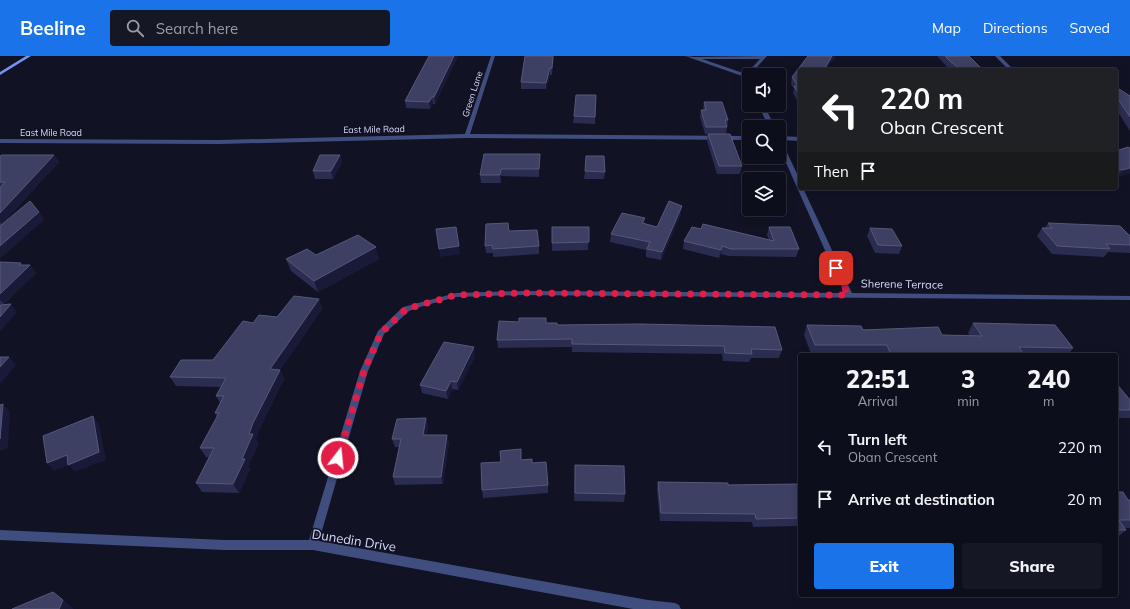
<!DOCTYPE html>
<html lang="en">
<head>
<meta charset="utf-8">
<style>
  body { margin:0; font-family:Mulish,sans-serif; background:#161724; color:#f1f3f6; height:100vh; display:flex; flex-direction:column; font-size:15px; white-space:nowrap }
  * { box-sizing:border-box; margin:0 }
  p { font-size:13px; color:#9a9ca3 }
  .icon { flex:none; width:22px; height:22px; fill:none; stroke:currentColor; stroke-width:2; stroke-linecap:round; stroke-linejoin:round }
  .map { position:relative; flex:1; overflow:hidden }
  .drawer { position:absolute; left:798px; top:297px; width:320px; height:244px; display:flex; flex-direction:column; background:#0d0e1b; border-radius:4px; box-shadow:0 2px 10px #0003,0 0 0 1px #2d2e3a }
  .drawer>* { flex:none }
  .guide { position:absolute; left:798px; top:12px; width:320px; height:122px; border-radius:4px; box-shadow:0 2px 10px #0003,0 0 0 1px #2d2e3a; background:#202124; color:#fff; overflow:hidden }
  .fabs { position:absolute; left:742px; top:12px; display:grid; gap:8px }
  .fabs a { display:grid; place-items:center; width:44px; height:44px; border-radius:4px; background:#0d0e1b; box-shadow:0 2px 10px #0003,0 0 0 1px #2d2e3a; font-size:20px }
  .pin { position:absolute; display:grid; place-items:center; width:34px; height:34px; color:#fff; margin:-17px; border-radius:8px; box-shadow:0 2px 6px #0006 }
  .me { position:absolute; width:44px; margin:-22px; rotate:16deg; stroke-linejoin:round; filter:drop-shadow(0 0 3px #0008) }
  .turn { display:flex; align-items:center; gap:14px; height:84px; padding:0 16px; font-size:18px }
  .turn .icon { width:52px; height:52px; stroke-width:2.5 }
  .turn b { display:block; font-size:28px; line-height:34px }
  .then { display:flex; align-items:center; height:38px; padding:0 16px; background:#0003; gap:8px; font-size:15px }
  .eta { display:flex; justify-content:space-evenly; align-items:center; height:68px; text-align:center }
  .eta b { font-size:24px; font-weight:800; line-height:28px }
  .button { display:flex; gap:8px; margin-top:auto; padding:8px 16px }
  .button a { flex:1; height:46px; border-radius:4px; background:#1a73e8; color:#fff; font-size:16px; font-weight:800; line-height:46px; text-align:center }
  .button a+a { background:#161724; color:#f1f3f6 }
  ul { padding:0; list-style:none }
  li { display:flex; align-items:center; gap:12px; height:52px; padding:0 16px }
  li div { flex:1 }
  li b { display:block; font-size:15px }
  li em { font-style:normal }
  header { display:flex; align-items:center; gap:24px; box-sizing:border-box; height:56px; padding:0 20px; background:#1a73e8; color:#fff }
  header strong { font-size:19px }
  nav { display:flex; gap:22px; margin-inline-start:auto; font-size:14px }
  .search { width:280px; height:36px; background:#161724; display:flex; align-items:center; gap:10px; box-sizing:border-box; padding:0 14px; border-radius:4px; color:#9a9ca3; font-size:15px }
  .map>svg:first-child { display:block }
  .lines { fill:none; stroke-linecap:round; stroke-linejoin:round }
  .minor { fill:#404d7f; fill-rule:evenodd }
  .secondary { fill:#7693f3; fill-rule:evenodd }
  .wall { fill:#2b2d50 }
  .shaded-wall { fill:#191a37 }
  .building { fill:#3d4062; stroke:#56587a }
  .route { stroke:#e11d48; stroke-width:7; stroke-dasharray:0 12.6 }
  .labels { text-anchor:middle; dominant-baseline:central; stroke-width:3.5; stroke-linejoin:round; paint-order:stroke }
  .far-street-label { font-size:9px; fill:#d7dcfc; stroke:#111224 }
  .street-label { font-size:11px; fill:#d7dcfc; stroke:#111224 }
  .near-street-label { font-size:13px; fill:#d7dcfc; stroke:#111224 }
</style>
</head>
<body>
<header>
<strong>Beeline</strong>
<div class="search"><svg class="icon" aria-label="search" viewBox="0 0 24 24"><circle cx="10" cy="10" r="6"/><path d="M15 15l6 6"/></svg>Search here</div>
<nav><a>Map</a><a>Directions</a><a>Saved</a></nav>
</header>
<div class="map">
<svg width="1130" height="553" viewBox="0 0 1130 553">
  <rect width="100%" height="100%" fill="#111224"/>
  <g class="lines">
    <!-- minor -->
    <path class="minor" d="M491,0H495L470,78L749,80V84L467,82L219,88L0,87V83L219,84L465,78Z
      M685,0L695,1L767,0L750,19H749L748,24H746L745,21ZM702,3H760L746,18Z
      M995,0H1000L1014,14H1009Z
      M758,49H764L775,71H769Z
      M779,80L800,81V85L781,84L800,124V132H803L852,237L1130,240V244L522,239L456,241L420,251L409,255L384,278L368,315L319,485L648,544L675,547L679,549L681,553H633L313,494H224L0,484V474L224,484H309L360,315L378,275L403,251L456,237L522,235L844,237L779,91Z"/>
    <!-- secondary -->
    <path class="secondary" d="M26,0H31L0,19V16Z"/>
  </g>
  <!-- wall -->
  <path class="wall" d="M429,0H458L435,48H433L430,53L406,52L405,45Z
    M554,0L552,19H550L546,33H521V26Z
    M808,0H835L834,4L829,7L826,14H800V50L793,37L794,33L791,28L792,21Z
    M937,0H969L983,14H950Z
    M1116,31L1130,40V75L1116,53Z
    M596,39L595,68L573,67L574,60Z
    M704,46L728,64L726,78L742,110L740,118H717L707,85L708,78H705L700,61L701,54H703Z
    M1116,95L1130,117L1117,121H1116Z
    M540,98L539,121L501,120V127H481L480,119Z
    M54,99L59,106L3,167L39,156L44,164L0,169V100Z
    M340,99L342,106L333,123H315L313,115Z
    M585,115L605,116L604,123H584Z
    M681,158L661,204L646,201V194L610,186L611,178L645,162L644,167L657,171Z
    M1048,167L1130,180V197L1108,196L1104,201L1052,198L1037,180L1042,172H1045Z
    M552,171H589L588,194L552,195Z
    M769,171L799,193L796,201L729,200L721,198L719,202L683,193L684,185L701,173L769,184L767,179Z
    M870,172L902,190L899,198L875,197L867,180Z
    M509,175L539,190V198L493,201V197H486L485,190Z
    M316,199L379,203L318,236L291,215L286,203Z
    M0,206L21,207L22,209H30L36,217L4,248H0Z
    M319,243L322,253L280,314L284,323L258,376L256,383L258,388L248,410L250,413L239,437L202,436L196,427L209,401H206L200,392L217,361L215,357L220,347L216,340L221,331L176,330L170,321L213,304L253,267L277,261Z
    M546,267L557,269L782,294L779,302H751L749,306L723,305L722,298L572,296V291L498,292L497,284Z
    M973,267L1073,292L1068,299H882L811,298L804,279L807,269L942,279L970,280L968,277Z
    M475,300L458,334L452,333L448,343L422,337L420,329Z
    M1116,327L1130,344V362H1116Z
    M426,362L428,370L426,379L449,386L443,428L395,429L393,421L399,391H395L392,383Z
    M522,404L532,407L548,429V437L483,442L482,434Z
    M575,409L625,438L624,446L574,445Z
    M658,426L728,429L800,428V470L753,471L752,466L660,465L657,434Z
    M1116,436L1128,444H1130V472H1124L1126,474L1117,482H1116Z"/>
  <!-- shaded-wall -->
  <path class="shaded-wall" d="M454,0H458L435,48L434,41Z
    M553,0H554L552,19V12Z
    M832,0H835L834,4L829,7L826,14H824Z
    M550,12V19L546,33V27Z
    M432,41L433,48L430,53L429,46Z
    M540,98V106L539,121V113Z
    M54,99L59,106L2,169L0,165V157Z
    M340,99L342,106L333,123L331,115Z
    M1130,112V117L1117,121L1122,114Z
    M501,113V127L500,119Z
    M682,150L681,158L661,204L662,196Z
    M39,156L44,164L0,203V190Z
    M459,190L460,198L440,201L439,193Z
    M722,190L721,198L719,202Z
    M376,191L379,203L318,236L314,225Z
    M21,207L26,214L30,209L36,217L4,248L0,244V238L19,209Z
    M319,243L322,253L280,314L284,323L258,376L256,383L258,388L248,410L250,413L239,437L233,428L270,313Z
    M11,248L17,256L0,276V261Z
    M474,291L475,300L458,334L457,326Z
    M9,301L16,309L0,328V311Z
    M451,325L452,333L448,343L446,335Z
    M3,348L10,356L8,392L0,395V383Z
    M93,360L99,368L106,404L75,416L69,409L54,415L47,407L67,399Z
    M426,362L428,370L425,387L423,379Z
    M447,379L449,386L443,428L441,421Z
    M63,544L74,553H59Z"/>
  <!-- building -->
  <path class="building" d="M429,0H454L434,41H432L429,46L405,45Z
    M525,0H553L552,12H550L546,27L521,26Z
    M808,0H832L824,14H800V40L794,30H798L792,21Z
    M945,0H969L983,14H961L951,6Z
    M1116,31L1130,40V61L1116,40Z
    M576,39H596L595,61L574,60Z
    M704,46H722L728,64H725L727,71H706L701,54H706Z
    M708,78H730L742,110H719Z
    M1128,91L1130,92V112L1122,114L1116,112V95Z
    M484,98H540L539,113H501L500,119H480Z
    M2,99H54L0,157V132L5,126H0V100Z
    M320,99H340L331,115H313Z
    M586,100H604L605,116L585,115Z
    M30,145L39,156L0,190V170Z
    M669,145L682,150L662,196L647,193L650,186L611,178L622,157L645,162L642,167L657,171Z
    M508,167L509,175L537,174L539,190L493,193L492,189L485,190L486,168Z
    M1048,167L1120,170L1130,180V189L1106,188L1110,193L1057,190L1042,172H1052Z
    M703,168L774,185L769,171H790L799,193H731L722,190L721,194L684,185L692,171L701,173Z
    M456,171L459,190L439,193L436,173Z
    M552,171H589V186L552,187Z
    M870,172L892,173L902,190L878,189Z
    M358,179L376,191L314,225L286,203L307,193L316,199Z
    M0,206L21,207L19,209H30L0,238Z
    M294,240L319,243L270,313L280,314L253,367L249,378H253L242,403H245L233,428L196,427L214,392H200L219,357H215L224,340H216L226,322L170,321L181,304H213L243,265L253,267L259,259L277,261Z
    M11,248L0,261V249Z
    M519,262H546V267H557V269L641,268L775,271L782,294L751,293L752,298L725,297L724,290L572,288V283L497,284L499,265L519,266Z
    M973,267L1055,269L1073,292L1019,291L1024,299L953,298V299H891L887,289H815L807,269L861,270L863,274L938,271L942,279L982,280Z
    M444,286L474,291L457,326L451,325L446,335L420,329Z
    M0,301H9L0,311Z
    M1116,327L1130,344V354H1116Z
    M3,348L0,383V349Z
    M93,360L99,396L68,409L67,399L47,407L43,380Z
    M426,362L423,379H447L441,421H393L401,383H392L397,363Z
    M521,393V404L532,403V407L546,406L548,429L482,434L481,407L501,406L500,395Z
    M575,409L624,410L625,438L575,437Z
    M658,426L728,427V429L800,428V462L756,463L755,458L661,457Z
    M1116,436H1123L1128,444H1130V464H1119L1126,474H1116Z
    M53,536L63,544L59,553H12Z"/>
  <g class="lines">
    <!-- route -->
    <path class="route" d="M338,402L364,315L381,277L406,253L456,239L522,237L848,239L836,212"/>
  </g>
  <g class="labels">
    <!-- far-street labels -->
    <g class="far-street-label">
      <text transform="translate(472 38) rotate(-72)">Green Lane</text>
      <text transform="translate(374 73) rotate(-1)">East Mile Road</text>
      <text x="51" y="76">East Mile Road</text>
    </g>
    <!-- street labels -->
    <g class="street-label">
      <text transform="translate(902 228) rotate(1)">Sherene Terrace</text>
    </g>
    <!-- near-street labels -->
    <g class="near-street-label">
      <text transform="translate(354 484) rotate(9)">Dunedin Drive</text>
    </g>
  </g>
</svg>
<div class="fabs">
<a><svg class="icon" aria-label="sound" viewBox="0 0 24 24"><path d="M4 9h4l5-4v14l-5-4H4zM17 9q2 3 0 6"/></svg></a>
<a><svg class="icon" aria-label="search" viewBox="0 0 24 24"><circle cx="10" cy="10" r="6"/><path d="M15 15l6 6"/></svg></a>
<a><svg class="icon" aria-label="layers" viewBox="0 0 24 24"><path d="M12 4l9 5-9 5-9-5zM3 14l9 5 9-5"/></svg></a>
</div>
<div class="pin" style="left:836px;top:212px;background:#d93025"><svg class="icon" aria-label="arrive" viewBox="0 0 24 24"><path d="M6 21V4h12l-3 4 3 4H6"/></svg></div>
<svg class="me" style="left:338px;top:402px" viewBox="-20 -20 40 40"><circle r="17" fill="#e11d48" stroke="#fff" stroke-width="3"/><path d="M0-11L8 9 0 5-8 9z" fill="#fff"/></svg>
<div class="guide">
<div class="turn"><svg class="icon" aria-label="left" viewBox="0 0 24 24"><path d="M17 20v-9H6M10 6l-5 5 5 5"/></svg><div><b>220 m</b>Oban Crescent</div></div>
<div class="then">Then<svg class="icon" aria-label="arrive" viewBox="0 0 24 24"><path d="M6 21V4h12l-3 4 3 4H6"/></svg></div>
</div>
<section class="drawer">
<div class="eta">
<div><b>22:51</b><p>Arrival</p></div>
<div><b>3</b><p>min</p></div>
<div><b>240</b><p>m</p></div>
</div>
<ul>
<li><svg class="icon" aria-label="left" viewBox="0 0 24 24"><path d="M17 20v-9H6M10 6l-5 5 5 5"/></svg><div><b>Turn left</b><p>Oban Crescent</p></div><em>220 m</em></li>
<li><svg class="icon" aria-label="arrive" viewBox="0 0 24 24"><path d="M6 21V4h12l-3 4 3 4H6"/></svg><div><b>Arrive at destination</b></div><em>20 m</em></li>
</ul>
<div class="button"><a>Exit</a><a>Share</a></div>
</section>
</div>
</body>
</html>
